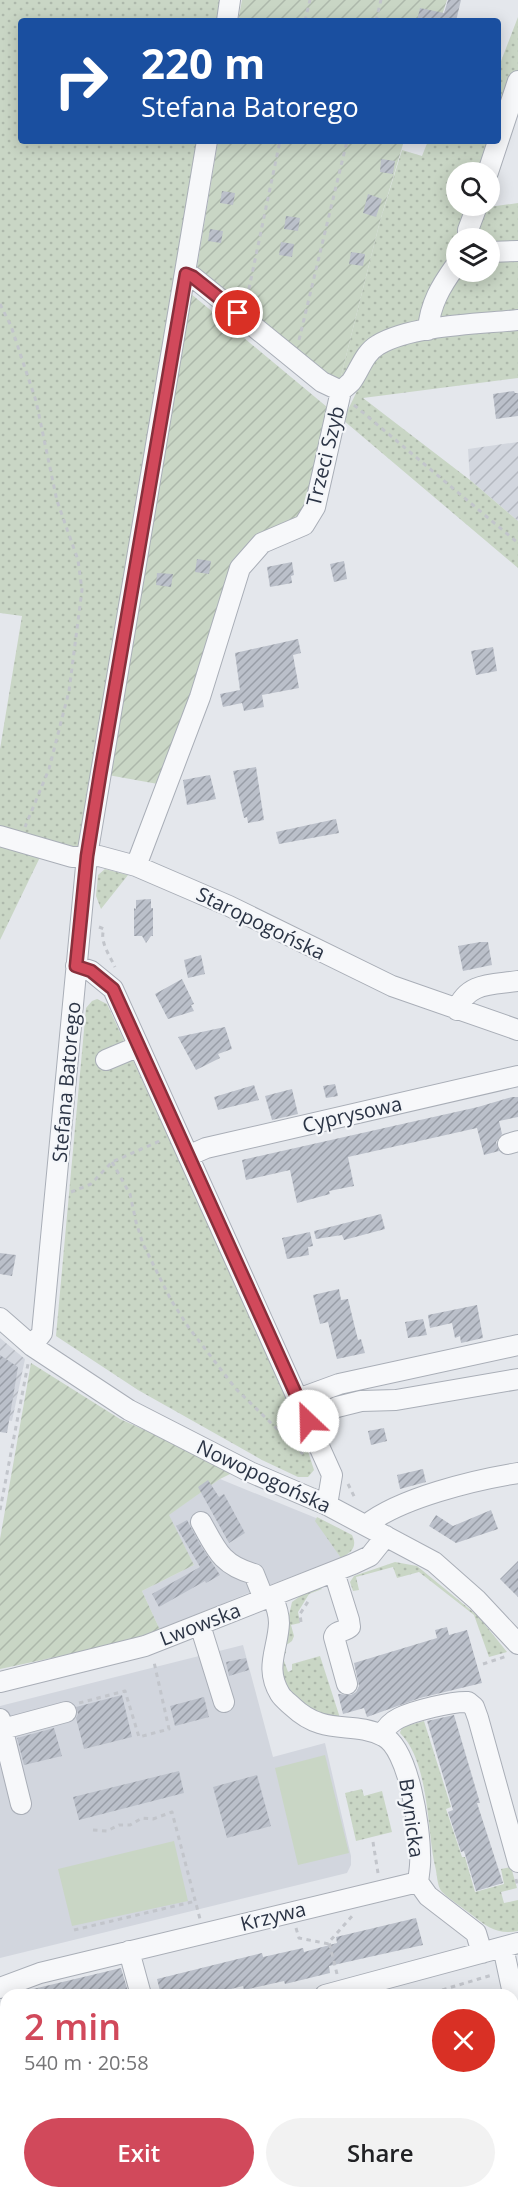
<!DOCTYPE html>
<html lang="en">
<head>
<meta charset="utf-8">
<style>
  body { margin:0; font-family:"Open Sans",sans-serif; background:#f2f2f2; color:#202124; height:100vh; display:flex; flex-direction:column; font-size:22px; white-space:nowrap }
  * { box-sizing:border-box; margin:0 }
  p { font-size:20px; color:#757577 }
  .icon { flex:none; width:33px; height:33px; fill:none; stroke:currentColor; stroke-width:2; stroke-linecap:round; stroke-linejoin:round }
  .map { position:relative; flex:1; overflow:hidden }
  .panel { position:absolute; left:0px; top:1989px; width:519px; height:210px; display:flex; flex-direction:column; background:#fff; border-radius:18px 18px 0 0; box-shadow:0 3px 15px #0003 }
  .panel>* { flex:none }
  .top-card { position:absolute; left:18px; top:18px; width:483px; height:126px; border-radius:6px; box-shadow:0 3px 15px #0003; background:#1a4fa0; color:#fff; overflow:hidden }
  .fabs { position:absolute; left:446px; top:162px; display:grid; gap:12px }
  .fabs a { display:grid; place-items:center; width:54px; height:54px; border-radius:50%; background:#fff; box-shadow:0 3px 15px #0003; font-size:30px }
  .pin { position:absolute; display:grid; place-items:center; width:51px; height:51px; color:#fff; margin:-26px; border:3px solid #fff; border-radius:50%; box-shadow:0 2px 6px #0007 }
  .me { position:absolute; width:66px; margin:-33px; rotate:336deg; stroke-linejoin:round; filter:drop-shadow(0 0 4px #0008) }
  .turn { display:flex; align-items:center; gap:21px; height:126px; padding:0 24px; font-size:27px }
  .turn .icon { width:78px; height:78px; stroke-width:2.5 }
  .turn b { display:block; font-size:42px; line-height:51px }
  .round { display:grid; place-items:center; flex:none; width:63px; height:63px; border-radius:32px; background:#f2f2f2 }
  .overview { display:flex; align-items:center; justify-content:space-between; height:102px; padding:0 24px }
  h1 { font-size:36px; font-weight:600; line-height:45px; color:#d1495b }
  .button { display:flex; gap:12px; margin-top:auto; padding:12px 24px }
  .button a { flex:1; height:69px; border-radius:36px; background:#d1495b; color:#fff; font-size:24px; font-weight:600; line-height:69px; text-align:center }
  .button a+a { background:#f2f2f2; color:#202124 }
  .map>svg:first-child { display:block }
  .built { fill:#d2d6de }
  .industrial { fill:url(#industrial-furrows) }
  .grass { fill:url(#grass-dots); fill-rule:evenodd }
  .forest { fill:url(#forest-crowns) }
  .garden { fill:url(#garden-furrows) }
  .pitch { fill:#c9d6c5 }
  .building { fill:url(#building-hatch) }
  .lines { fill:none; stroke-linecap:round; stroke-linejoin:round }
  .minor-casing { stroke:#a9aeb7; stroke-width:22 }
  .path { stroke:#c2c5cb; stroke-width:3; stroke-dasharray:4.5 4.5; stroke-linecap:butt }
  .minor { stroke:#f7f8fa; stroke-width:20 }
  .route-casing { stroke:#882f3b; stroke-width:15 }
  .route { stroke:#d1495b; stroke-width:10 }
  .labels { text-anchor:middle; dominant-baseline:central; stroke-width:4.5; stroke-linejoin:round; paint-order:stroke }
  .street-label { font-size:20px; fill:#2b3445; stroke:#f4f6f9 }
</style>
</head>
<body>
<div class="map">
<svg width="518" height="2199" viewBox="0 0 518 2199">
  <defs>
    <pattern id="industrial-furrows" width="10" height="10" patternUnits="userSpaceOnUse" patternTransform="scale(1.5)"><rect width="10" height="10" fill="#d2d6de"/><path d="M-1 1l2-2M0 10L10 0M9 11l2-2" fill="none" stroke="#b4b8c0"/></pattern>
    <pattern id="grass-dots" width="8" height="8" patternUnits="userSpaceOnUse" patternTransform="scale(1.5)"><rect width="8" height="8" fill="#c9d6c5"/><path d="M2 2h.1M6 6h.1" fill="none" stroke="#adb8ab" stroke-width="1.8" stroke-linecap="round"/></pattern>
    <pattern id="forest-crowns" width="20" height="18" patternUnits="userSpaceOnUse" patternTransform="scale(1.5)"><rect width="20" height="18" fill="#c9d6c5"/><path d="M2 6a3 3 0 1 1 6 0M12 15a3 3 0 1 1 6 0" fill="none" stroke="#adb8ab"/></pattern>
    <pattern id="garden-furrows" width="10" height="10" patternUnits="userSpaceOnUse" patternTransform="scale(1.5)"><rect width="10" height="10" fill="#c9d6c5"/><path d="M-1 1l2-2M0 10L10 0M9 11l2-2" fill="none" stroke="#adb8ab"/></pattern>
    <pattern id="building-hatch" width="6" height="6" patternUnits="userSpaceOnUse" patternTransform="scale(1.5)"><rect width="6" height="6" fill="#bbc0ca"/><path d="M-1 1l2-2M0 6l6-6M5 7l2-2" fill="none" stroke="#989da6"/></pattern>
  </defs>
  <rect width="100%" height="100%" fill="#e4e7ec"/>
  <!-- built -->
  <path class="built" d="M220,1479L316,1518L341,1558L253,1591L160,1630L142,1591L194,1565L168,1515Z
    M243,1645L273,1757L325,1743L351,1856V1865L347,1873L0,1958V1706Z"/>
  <!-- industrial -->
  <path class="industrial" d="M518,442V521L470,480L468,449Z
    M0,1338L25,1359L12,1421L0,1419Z"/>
  <!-- grass -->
  <path class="grass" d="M0,0H222L218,21H21V141H197L91,775L81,841V863L43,851L0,940V749L22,616L0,613Z
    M518,17V111L489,205V172H456V206L489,207L518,203V378L363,398L470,480L518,521V568L343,420L359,387L340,380L380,221L402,150L422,156L428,141H498V69ZM456,238H489V272H456Z
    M105,869L128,875L101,909L96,896L98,875Z
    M97,999L107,1004L285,1389L298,1420L314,1470L308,1477H298L262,1460L138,1390L56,1336L86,1008L92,1001Z
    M317,1517L352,1535C358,1547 351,1553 341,1558L315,1521Z
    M395,1562L417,1566L478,1616L507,1652L489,1657L474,1615L419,1572L397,1578L393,1567L356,1577L359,1590L353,1591L350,1582L354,1576Z
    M321,1588L322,1589L309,1594L298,1612L300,1623L291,1625L294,1636L292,1641L285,1646L286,1653L282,1655L288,1672L292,1670V1664L320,1656L341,1721L314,1715L282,1694L278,1665L292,1602L303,1594Z
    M424,1721L451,1807L446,1809L462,1857H465L475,1892L504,1884L501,1869L511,1867L517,1888L501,1892L504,1903L518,1900V1931C498,1935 487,1927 472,1915C465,1909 444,1896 440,1889C437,1883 437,1873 435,1866C427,1829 429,1761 400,1733L402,1727Z
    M362,1789L364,1796L382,1791L392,1832L356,1841L345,1793Z
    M518,2087V2156L516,2158L518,2199H421L419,2193H513V2088Z
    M196,2193H226L230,2199H197Z
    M236,2193H275L276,2199H240Z"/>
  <!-- forest -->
  <path class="forest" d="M0,2193H34L62,2196L61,2199H0Z"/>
  <!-- garden -->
  <path class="garden" d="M242,0H447L440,21H238Z
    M218,141H404L380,221L340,380L329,376L300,354L197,267Z
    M184,288L333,412L310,520L240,568L169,786L108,775Z
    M31,1363L120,1419L236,1471L220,1479L169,1515L194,1565L142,1591L160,1630L135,1640L0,1669V1539Z"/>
  <!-- pitch -->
  <path class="pitch" d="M325,1755L349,1853L298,1865L275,1768Z
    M174,1841L188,1901L72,1926L58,1869Z"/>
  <!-- building -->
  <path class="building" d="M448,0H461L456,21H417L420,8L444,13Z
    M381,159L395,161L393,174L380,172Z
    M222,191L235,193L233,205L220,203Z
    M368,194L382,199L376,217L363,213Z
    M286,216L300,218L298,231L284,229Z
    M210,229L223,231L221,243L208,241Z
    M281,242L294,244L292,257L279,255Z
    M351,252L365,254L363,266L349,264Z
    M514,391L515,393H518V416L496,419L493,394Z
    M197,559L211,561L209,574L195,572Z
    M344,561L347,579L334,582L330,564Z
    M292,562L294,575L291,576L292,583L270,587L267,567Z
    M157,573L173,574L171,587L156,585Z
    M298,639L301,653L293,655L299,688L262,695L264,707L244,711L242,703L223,707L220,694L240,690L235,653Z
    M493,647L497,671L476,675L471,651Z
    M256,767L264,820L248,823L247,817L244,818L233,771Z
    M210,775L216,799L187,805L183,780Z
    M336,819L339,833L279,844L276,832Z
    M151,899V908H153V936H151L146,943L142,936H134V908L136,909V900Z
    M480,942H488L492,965L463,971L458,946Z
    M201,955L205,974L188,978L184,960Z
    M182,979L194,1004L191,1005L194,1011L168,1019L155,994Z
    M225,1027L232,1049L218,1054L220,1058L196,1070L178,1037Z
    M335,1084L338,1096L326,1098L323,1086Z
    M254,1085L259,1100L218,1110L214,1097Z
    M292,1089L298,1114L272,1120L265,1096Z
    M512,1097H518V1117L499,1121L502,1134L496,1142L499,1151L484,1155L477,1128L348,1157L354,1186L329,1191L330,1194L297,1203L290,1170L246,1180L242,1160L478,1107Z
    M381,1214L385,1229L344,1240L342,1235L316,1239L314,1231Z
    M310,1232L313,1246L308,1247L309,1255L287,1259L282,1238Z
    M0,1253L16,1255L12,1276L0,1274Z
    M339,1289L341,1300L348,1299L358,1340L361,1339L365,1353L337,1359L328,1322L320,1324L313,1295Z
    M477,1305L483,1338L461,1343L460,1336L455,1338L452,1323L430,1328L428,1315Z
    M423,1319L427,1335L408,1338L405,1322Z
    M0,1355L18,1367L7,1433L0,1432Z
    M384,1428L387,1441L371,1445L368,1431Z
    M423,1469L426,1482L400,1489L397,1475Z
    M208,1480L219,1497L224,1494L245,1533L229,1543L198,1487Z
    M491,1510L498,1529L456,1543L429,1526L436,1515L453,1526Z
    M187,1520L201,1546L220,1575L206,1583L205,1581L159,1607L152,1594L200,1567L176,1526Z
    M518,1561V1597L500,1579Z
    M447,1627L449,1635L467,1630L482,1683L420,1698L367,1717L364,1708L343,1714L338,1694L351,1695L356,1692L359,1686L354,1663L437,1638L435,1630Z
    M246,1658L249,1670L229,1676L226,1662Z
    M122,1695L132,1737L84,1749L76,1718L78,1714L76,1707Z
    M204,1697L209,1717L175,1726L170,1706Z
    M454,1715L480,1803H477L503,1883L476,1891L464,1851L461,1852L448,1812L453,1810L427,1721Z
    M54,1728L62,1756L24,1765L17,1738Z
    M179,1771L184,1793L79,1820L73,1797Z
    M257,1775L271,1826L227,1838L213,1787Z
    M416,1918L423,1945L329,1966L330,1973L285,1984L284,1981L244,1990L243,1986L207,1995H161L157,1979L262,1953L263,1957L303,1948L304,1952L337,1943L336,1937Z
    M121,1968L129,1995H29V1990Z"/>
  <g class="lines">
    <defs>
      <path id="minor" d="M227,21L230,0
        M488,172L518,81
        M468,238V230L477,206
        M489,252L518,251
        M186,274L193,277L322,382L341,391
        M428,330C430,304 441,286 456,265
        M0,836L72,857L99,856L136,866L229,906L392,986L518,1030
        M136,866L200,697L240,568L262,543L304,525L315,507L341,391C344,388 348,385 351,382C360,370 364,353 378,345C411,325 479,324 518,320
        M76,966L91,971L113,989L332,1475L327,1505
        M457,1010C467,982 492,985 518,981
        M106,1060L137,1047
        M508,1144L518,1141
        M188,1156L206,1148L518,1076
        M0,1318L32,1346L129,1410L250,1472L327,1505L434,1562L477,1600L518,1644
        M32,1346L42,1333L87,856L207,141
        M298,1399L339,1384L518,1345
        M308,1421L337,1407L361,1401L396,1400L518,1379
        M201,1522C216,1549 221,1565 254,1574L264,1599
        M366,1525C400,1498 474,1480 518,1473
        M334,1572L349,1620L350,1627C345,1632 336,1630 334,1637L347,1684
        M272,1596C276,1605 279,1613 279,1623C278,1650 264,1667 280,1694C283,1699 289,1703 293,1707C325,1737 352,1720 383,1736C409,1748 420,1828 420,1855C421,1864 419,1873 418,1882L428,1896L476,1933L482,1953
        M200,1625L224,1702
        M0,1682L145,1646L173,1635L353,1564L370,1556L386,1536
        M0,1719L21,1804
        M3,1729L66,1712
        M382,1735C386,1727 391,1722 399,1718C413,1711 453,1701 468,1702L474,1707L478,1718L518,1862
        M503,1947L518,2017
        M129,1951L141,1995
        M0,1988L40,1973L418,1882
        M325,1995L518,1943
        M0,2072L6,2075
        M346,2193L347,2199
        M140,2199L144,2193"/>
    </defs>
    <!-- minor casing -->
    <use href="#minor" class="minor-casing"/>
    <!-- path -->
    <path class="path" d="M305,21L310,0
      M376,21L381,0
      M247,298L280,141
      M0,304L11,326L36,401L57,501L78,560L82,590L69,691L49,769L25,827
      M299,340L347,141
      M354,405L518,543
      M99,927L104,929C99,941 110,956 115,967
      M112,1162L130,1194L136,1222L143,1244L171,1300L189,1328L236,1389L303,1454
      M71,1192L91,1184L112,1162L162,1140
      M348,1484L356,1500
      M0,1510L28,1364
      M301,1622L300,1614L309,1600
      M483,1664L507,1656
      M79,1703L125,1691L139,1737L169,1729L154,1662
      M93,1830L107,1831L119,1825H130L142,1818L153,1819L172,1812L200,1919
      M373,1842L378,1873
      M516,1879L518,1887
      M296,1928L299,1938L329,1944
      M74,1930L196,1901
      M337,1974L329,1942L353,1915
      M298,1995L308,1992
      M425,1995L492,1975
      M0,2046L6,2045
      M513,2124L518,2119
      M230,2193L234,2199
      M449,2193V2199
      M502,2193L509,2199
      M395,2199L440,2193"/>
    <!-- minor -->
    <use href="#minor" class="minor"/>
  </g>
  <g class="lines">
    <defs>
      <path id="route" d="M238,313L193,277L186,274L100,775L87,856L76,966L91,971L113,989L308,1421"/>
    </defs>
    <!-- route casing -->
    <use href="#route" class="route-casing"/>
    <!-- route -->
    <use href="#route" class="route"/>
  </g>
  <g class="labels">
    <!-- street labels -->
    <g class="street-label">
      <text transform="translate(325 456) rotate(-76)">Trzeci Szyb</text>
      <text transform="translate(261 923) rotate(26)">Staropogońska</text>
      <text transform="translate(66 1082) rotate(-85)">Stefana Batorego</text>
      <text transform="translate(352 1114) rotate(-13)">Cyprysowa</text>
      <text transform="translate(264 1476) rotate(25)">Nowopogońska</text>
      <text transform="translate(200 1624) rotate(-21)">Lwowska</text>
      <text transform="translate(412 1818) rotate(82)">Brynicka</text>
      <text transform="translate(273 1916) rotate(-14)">Krzywa</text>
    </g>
  </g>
</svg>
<div class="fabs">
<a><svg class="icon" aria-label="search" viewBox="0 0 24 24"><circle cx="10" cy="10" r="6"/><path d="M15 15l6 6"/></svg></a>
<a><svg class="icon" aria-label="layers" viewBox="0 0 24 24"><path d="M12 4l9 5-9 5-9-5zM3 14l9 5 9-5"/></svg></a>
</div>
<div class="pin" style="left:238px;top:313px;background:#d93025"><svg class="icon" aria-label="arrive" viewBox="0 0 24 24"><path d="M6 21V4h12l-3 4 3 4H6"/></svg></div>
<svg class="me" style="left:308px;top:1421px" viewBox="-20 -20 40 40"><circle r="19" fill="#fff"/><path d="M0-13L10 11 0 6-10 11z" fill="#d1495b"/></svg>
<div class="top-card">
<div class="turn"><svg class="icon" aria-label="right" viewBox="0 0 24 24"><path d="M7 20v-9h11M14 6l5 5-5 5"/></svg><div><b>220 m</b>Stefana Batorego</div></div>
</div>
<section class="panel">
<div class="overview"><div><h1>2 min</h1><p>540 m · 20:58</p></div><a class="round" style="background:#d93025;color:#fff"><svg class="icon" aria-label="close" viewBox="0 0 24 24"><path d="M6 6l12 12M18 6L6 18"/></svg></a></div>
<div class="button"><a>Exit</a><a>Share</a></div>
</section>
</div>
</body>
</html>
